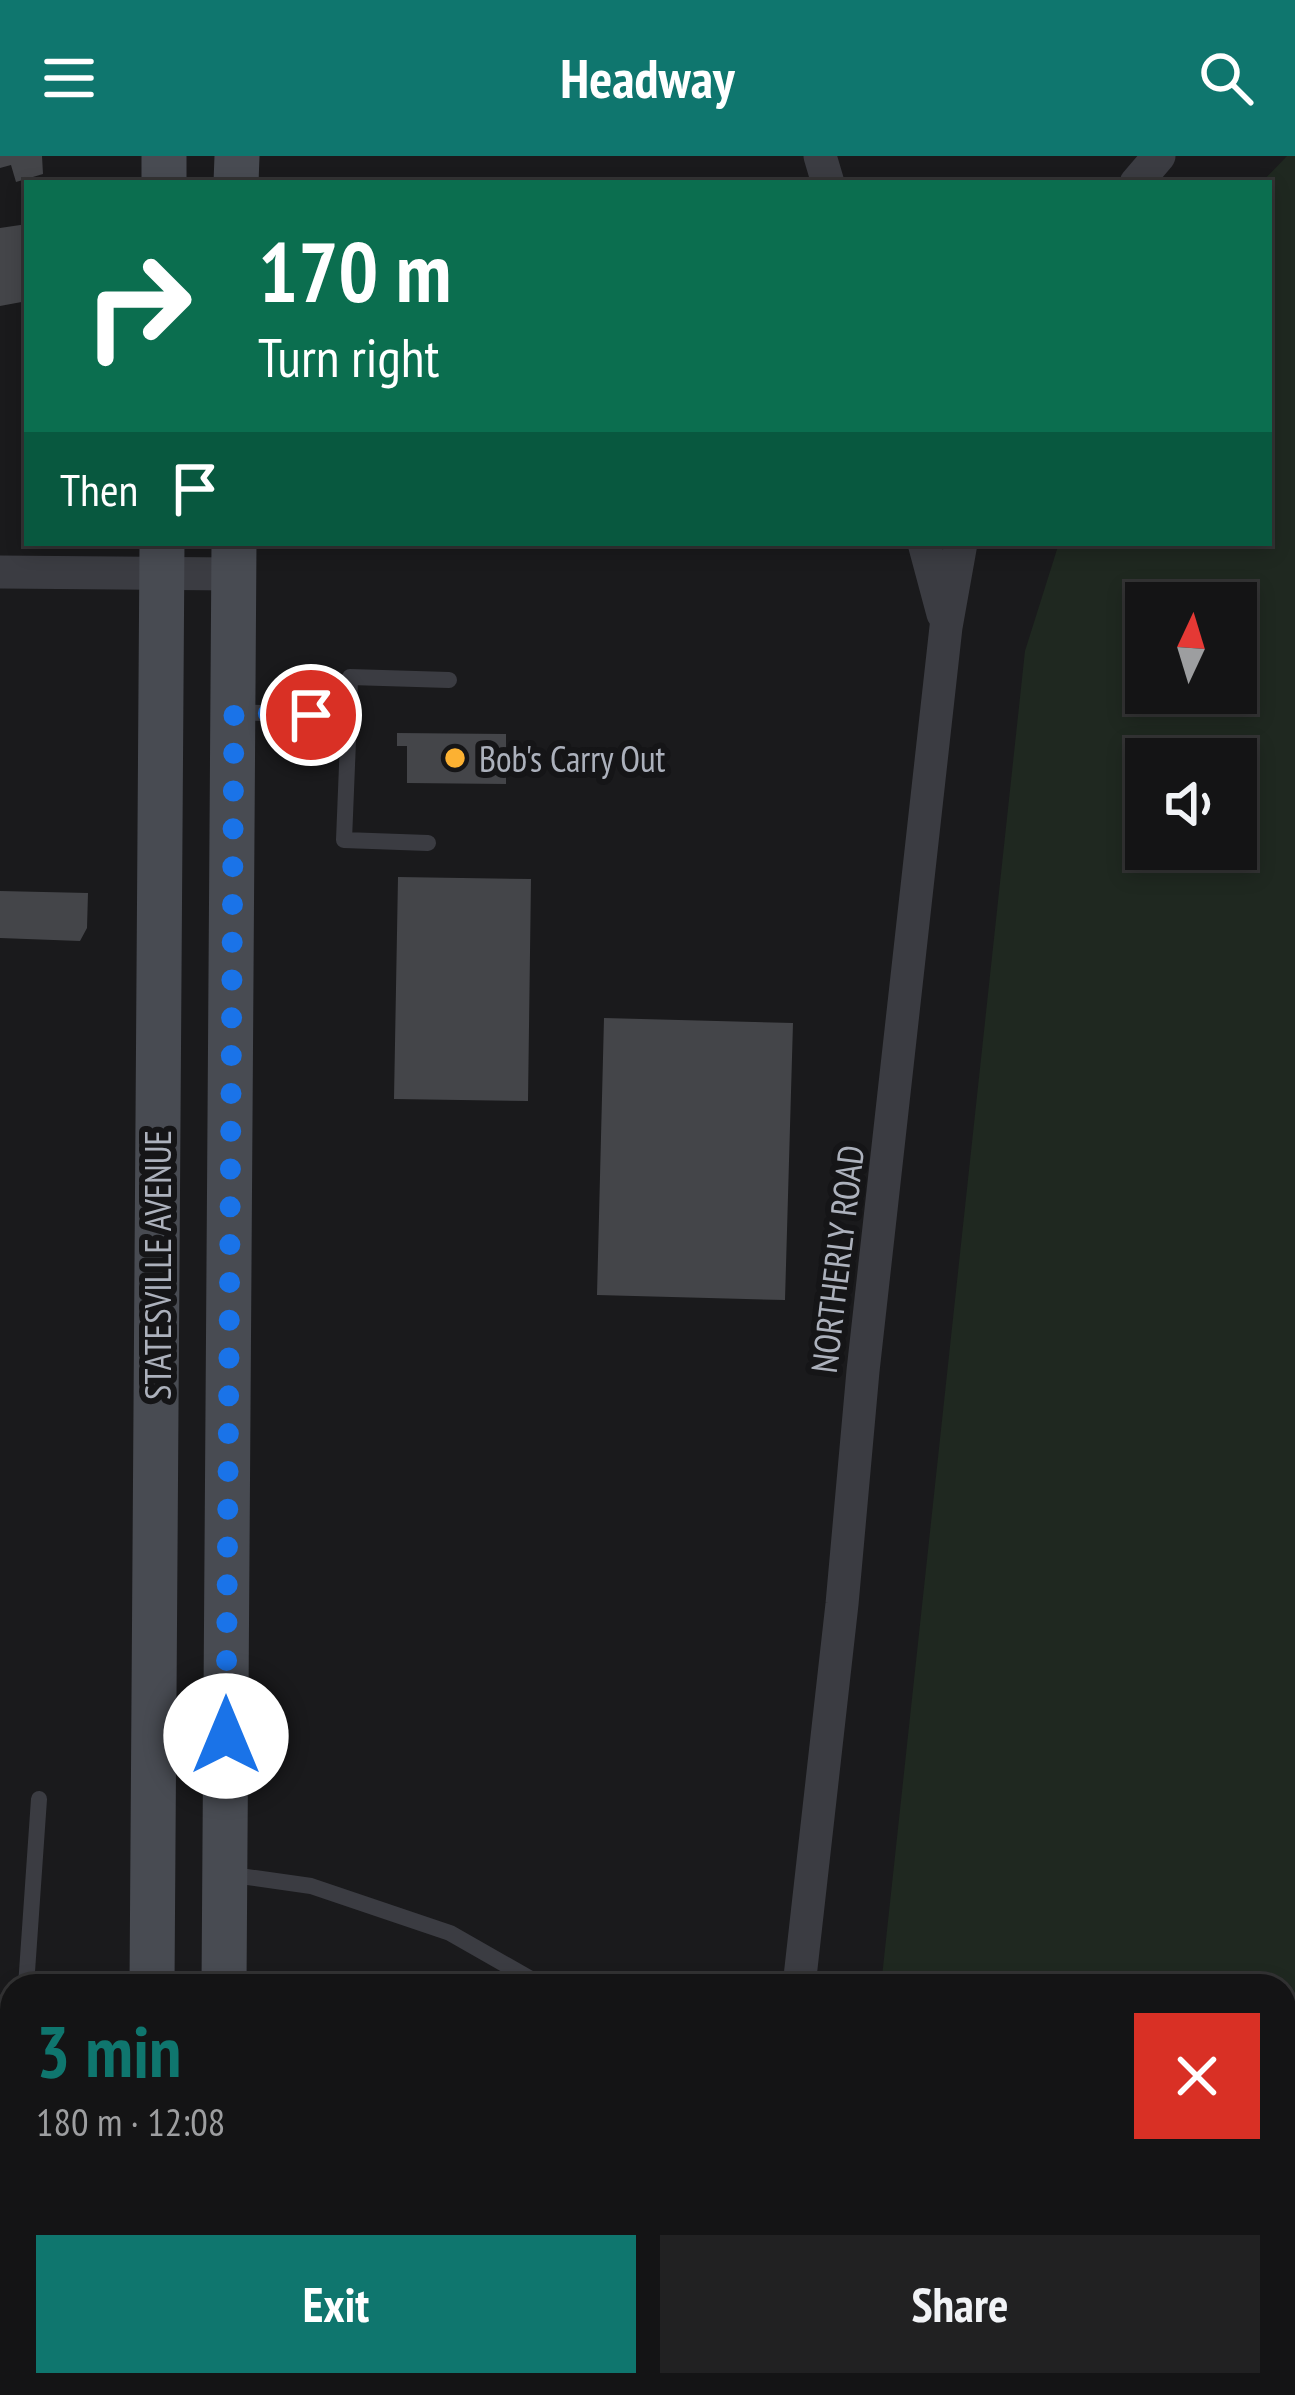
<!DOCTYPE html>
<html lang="en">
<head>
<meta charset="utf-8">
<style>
  body { margin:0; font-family:"PT Sans Narrow",sans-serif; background:#212122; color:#f1f3f6; height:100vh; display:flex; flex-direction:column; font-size:45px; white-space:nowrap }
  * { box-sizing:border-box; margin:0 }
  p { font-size:39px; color:#9d9ea0 }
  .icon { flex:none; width:66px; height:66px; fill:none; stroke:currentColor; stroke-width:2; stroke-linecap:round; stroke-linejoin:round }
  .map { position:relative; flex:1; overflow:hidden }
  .details { position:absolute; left:0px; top:1818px; width:1296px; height:423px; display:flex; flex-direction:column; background:#141415; border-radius:36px 36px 0 0; box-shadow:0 6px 18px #0003,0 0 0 3px #333334 }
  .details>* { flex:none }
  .guide { position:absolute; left:24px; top:24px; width:1248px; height:366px; border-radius:0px; box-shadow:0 6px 18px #0003,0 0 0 3px #333334; background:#0b6e4f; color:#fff; overflow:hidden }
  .needle { width:78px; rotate:4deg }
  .controls { position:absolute; left:1125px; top:426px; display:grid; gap:24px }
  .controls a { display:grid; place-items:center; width:132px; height:132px; border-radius:0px; background:#141415; box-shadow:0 6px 18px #0003,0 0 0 3px #333334; font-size:60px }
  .pin { position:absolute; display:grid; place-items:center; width:102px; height:102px; color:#fff; margin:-51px; border:6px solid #fff; border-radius:50%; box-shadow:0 3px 12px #0007 }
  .me { position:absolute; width:132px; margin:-66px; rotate:0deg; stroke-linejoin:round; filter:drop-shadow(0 0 9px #0008) }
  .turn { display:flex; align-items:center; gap:42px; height:252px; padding:0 36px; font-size:54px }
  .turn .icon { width:156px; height:156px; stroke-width:2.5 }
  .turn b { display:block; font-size:84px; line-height:102px }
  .then { display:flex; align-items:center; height:114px; padding:0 36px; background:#0003; gap:24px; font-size:45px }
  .round { display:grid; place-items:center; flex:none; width:126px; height:126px; border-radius:0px; background:#212122 }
  .summary { display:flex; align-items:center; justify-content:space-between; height:204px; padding:0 36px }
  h1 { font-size:72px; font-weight:700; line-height:90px; color:#0f766e }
  .cta { display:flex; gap:24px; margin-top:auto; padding:24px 36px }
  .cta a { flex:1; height:138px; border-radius:0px; background:#0f766e; color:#fff; font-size:48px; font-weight:700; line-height:138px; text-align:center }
  .cta a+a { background:#212122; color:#f1f3f6 }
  header { display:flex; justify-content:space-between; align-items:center; height:156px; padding:0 36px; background:#0f766e; color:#fff; font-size:54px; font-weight:700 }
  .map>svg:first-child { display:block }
  .green { fill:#1f2820; fill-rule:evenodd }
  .building { fill:#444549 }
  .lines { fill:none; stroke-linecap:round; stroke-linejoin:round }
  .lane { stroke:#3b3c42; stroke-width:16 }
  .street { stroke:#3b3c42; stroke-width:33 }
  .secondary { stroke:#484b52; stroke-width:45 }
  .route { stroke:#1a73e8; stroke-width:21; stroke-dasharray:0 37.8 }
  .poi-dot { fill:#fcb132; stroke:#151517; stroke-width:4.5 }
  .labels { text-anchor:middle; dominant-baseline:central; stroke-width:12; stroke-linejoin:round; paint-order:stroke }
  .poi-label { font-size:36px; fill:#acb1bc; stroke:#151517; text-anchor:start }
  .street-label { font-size:36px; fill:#acb1bc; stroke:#151517 }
</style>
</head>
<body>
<header><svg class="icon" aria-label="menu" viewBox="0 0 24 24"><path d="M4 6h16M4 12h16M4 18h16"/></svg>Headway<svg class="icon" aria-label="search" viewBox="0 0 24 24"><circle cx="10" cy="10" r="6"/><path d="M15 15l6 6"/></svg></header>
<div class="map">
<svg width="1295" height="2239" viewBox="0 0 1295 2239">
  <rect width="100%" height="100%" fill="#1a1a1c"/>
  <!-- green -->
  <path class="green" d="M1287,0H1295V2239H808L811,2229H1284V1830H881L1025,495L1059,387H1269V27H1261ZM1146,447H1236V537H1146ZM1146,603H1236V693H1146Z"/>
  <!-- building -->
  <path class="building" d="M0,0H42L43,18L16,26L11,9L0,12Z
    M27,68V145L0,150V72Z
    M397,577L506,578V628L407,627V590H397Z
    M398,721L531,723L528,945L394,943Z
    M0,735L88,737L87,772L80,785L0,782Z
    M604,862L793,867L785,1144L597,1139Z
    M371,2229H579V2237L560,2236V2239H370Z"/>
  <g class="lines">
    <!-- lane -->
    <path class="lane" d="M235,556L349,560L344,684L428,687
      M349,560L350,521L449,524
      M226,1718L311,1730L450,1777L543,1830
      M26,1830L39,1643
      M0,1859L12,1851
      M292,2229L293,2239
      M319,2229L323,2239"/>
    <!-- street -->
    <path class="street" d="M820,0L828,27
      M1136,27L1159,0
      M924,387L943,458
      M0,416L234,418
      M799,1830L842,1448L863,1215L946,471L961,387
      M0,1955L12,1956
      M743,2239L745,2229"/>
    <!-- secondary -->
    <path class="secondary" d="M164,27V0
      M236,27L237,0
      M152,1830L162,387
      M224,1830L234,387
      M149,2239V2229
      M221,2239V2229"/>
  </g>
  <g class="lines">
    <!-- route -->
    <path class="route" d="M226,1580L234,556L311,559"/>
  </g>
  <!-- markers -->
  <circle class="poi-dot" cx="455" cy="602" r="12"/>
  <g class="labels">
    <!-- poi labels -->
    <g class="poi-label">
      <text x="479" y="602">Bob's Carry Out</text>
    </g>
    <!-- street labels -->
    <g class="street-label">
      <text transform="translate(837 1103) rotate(-83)">NORTHERLY ROAD</text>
      <text transform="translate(157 1109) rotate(-90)">STATESVILLE AVENUE</text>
    </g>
  </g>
</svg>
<div class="controls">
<a><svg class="needle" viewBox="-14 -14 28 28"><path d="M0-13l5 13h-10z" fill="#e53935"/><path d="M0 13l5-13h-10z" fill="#9d9ea0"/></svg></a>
<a><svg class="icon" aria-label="sound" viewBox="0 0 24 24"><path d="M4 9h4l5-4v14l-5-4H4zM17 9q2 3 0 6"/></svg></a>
</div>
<div class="pin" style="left:311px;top:559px;background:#d93025"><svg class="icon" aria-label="arrive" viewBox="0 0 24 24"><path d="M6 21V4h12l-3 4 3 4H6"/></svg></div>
<svg class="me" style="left:226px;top:1580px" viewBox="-20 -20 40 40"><circle r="19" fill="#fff"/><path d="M0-13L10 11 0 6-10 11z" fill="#1a73e8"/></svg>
<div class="guide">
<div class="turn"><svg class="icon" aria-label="right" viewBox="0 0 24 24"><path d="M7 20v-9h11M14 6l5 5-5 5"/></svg><div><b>170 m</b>Turn right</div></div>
<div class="then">Then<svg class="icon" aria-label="arrive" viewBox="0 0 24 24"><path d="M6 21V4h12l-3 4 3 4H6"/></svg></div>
</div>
<section class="details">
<div class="summary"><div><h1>3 min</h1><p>180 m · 12:08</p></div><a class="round" style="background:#d93025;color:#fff"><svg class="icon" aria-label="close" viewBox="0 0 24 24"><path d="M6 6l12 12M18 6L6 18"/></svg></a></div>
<div class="cta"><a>Exit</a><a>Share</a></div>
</section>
</div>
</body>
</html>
